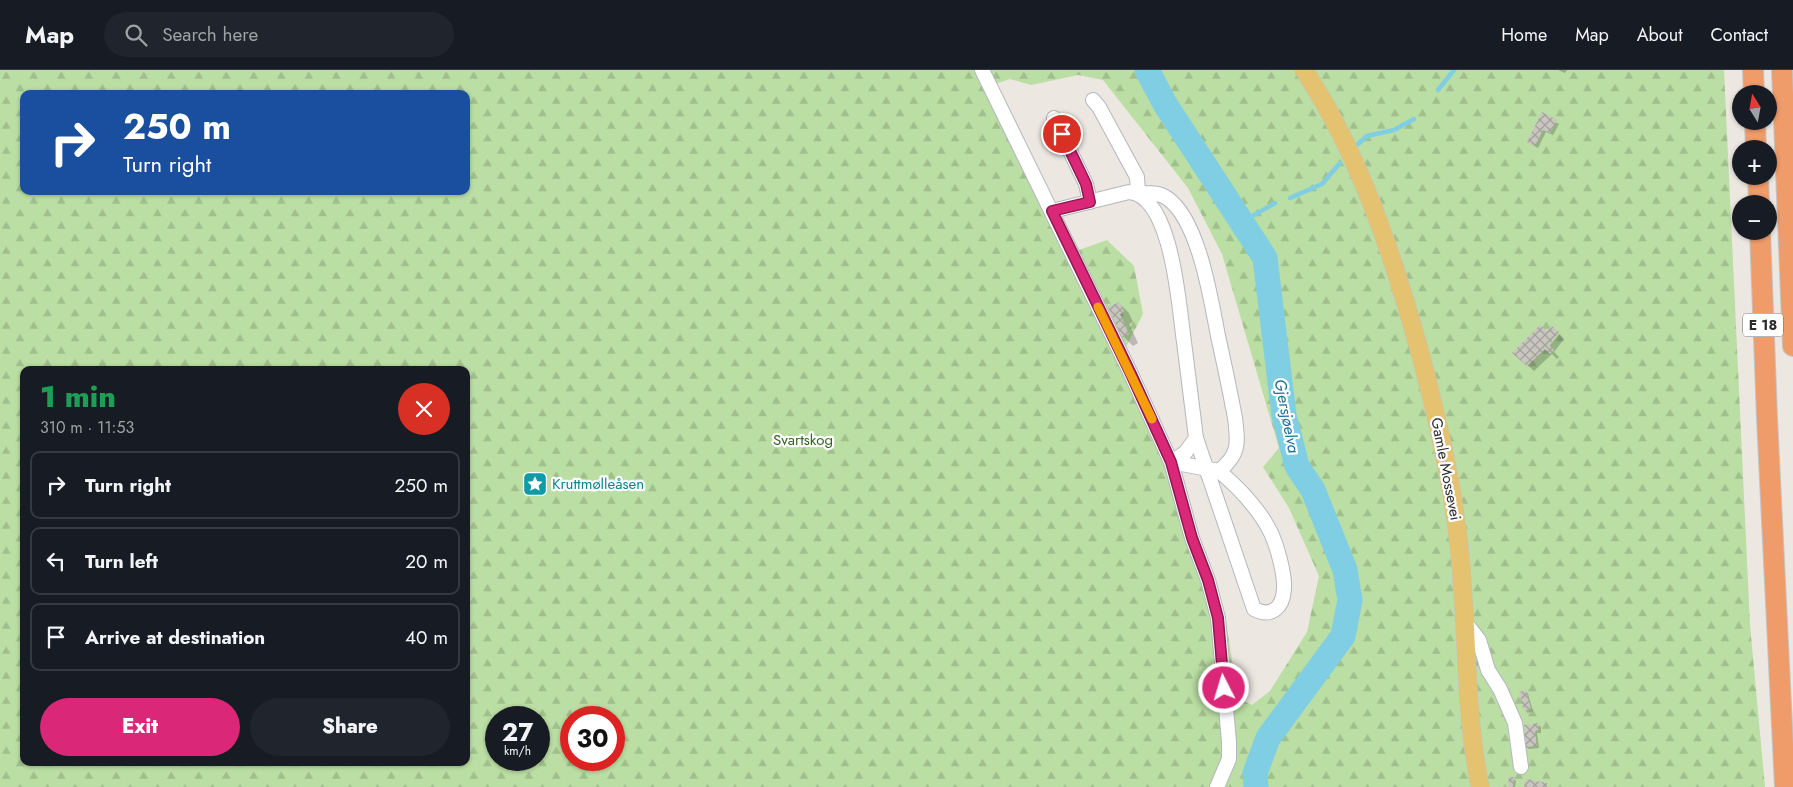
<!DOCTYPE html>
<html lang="en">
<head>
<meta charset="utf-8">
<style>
  body { margin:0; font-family:Jost,sans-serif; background:#20242c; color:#f1f3f6; height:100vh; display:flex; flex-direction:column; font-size:19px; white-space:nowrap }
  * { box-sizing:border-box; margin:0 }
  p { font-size:16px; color:#9ea1a6 }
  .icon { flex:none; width:28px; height:28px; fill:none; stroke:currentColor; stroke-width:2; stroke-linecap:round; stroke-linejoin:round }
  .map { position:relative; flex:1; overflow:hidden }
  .sheet { position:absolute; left:20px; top:296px; width:450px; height:400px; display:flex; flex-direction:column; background:#171b24; border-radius:10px; box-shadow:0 1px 4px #0004 }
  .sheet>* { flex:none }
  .guide { position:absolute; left:20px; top:20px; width:450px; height:105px; border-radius:10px; box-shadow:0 1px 4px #0004; background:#1a4fa0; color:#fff; overflow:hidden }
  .needle { width:32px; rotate:349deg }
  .fabs { position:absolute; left:1732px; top:15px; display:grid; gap:10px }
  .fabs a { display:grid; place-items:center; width:45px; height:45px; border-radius:50%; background:#171b24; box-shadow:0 1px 4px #0004; font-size:25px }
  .speed { position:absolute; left:485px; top:636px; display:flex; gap:10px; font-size:25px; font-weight:700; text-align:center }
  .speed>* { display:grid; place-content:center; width:65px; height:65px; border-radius:50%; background:#171b24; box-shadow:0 1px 4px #0004; line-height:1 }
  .speed small { font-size:12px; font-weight:400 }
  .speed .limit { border:8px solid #d22; background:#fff; color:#111 }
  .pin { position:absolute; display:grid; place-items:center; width:42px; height:42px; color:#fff; margin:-21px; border:2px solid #fff; border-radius:50%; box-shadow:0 1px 5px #0007 }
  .me { position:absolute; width:55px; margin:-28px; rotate:355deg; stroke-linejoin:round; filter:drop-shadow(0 0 4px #0008) }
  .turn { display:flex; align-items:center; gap:18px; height:105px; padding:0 20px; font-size:22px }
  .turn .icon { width:65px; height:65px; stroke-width:2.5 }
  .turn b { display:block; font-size:35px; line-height:42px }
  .round { display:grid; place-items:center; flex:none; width:52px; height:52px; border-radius:26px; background:#20242c }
  .headline { display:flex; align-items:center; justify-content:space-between; height:85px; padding:0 20px }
  h1 { font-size:30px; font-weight:800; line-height:38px; color:#1e9e55 }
  .action { display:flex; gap:10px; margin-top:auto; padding:10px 20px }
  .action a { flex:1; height:58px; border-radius:30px; background:#db2777; color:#fff; font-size:20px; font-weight:800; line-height:58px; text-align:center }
  .action a+a { background:#20242c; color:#f1f3f6 }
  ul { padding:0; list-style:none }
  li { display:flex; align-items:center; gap:15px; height:68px; margin:0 10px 8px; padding:0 10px; border:2px solid #363941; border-radius:10px }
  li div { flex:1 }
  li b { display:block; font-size:19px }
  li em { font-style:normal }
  header { display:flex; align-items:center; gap:30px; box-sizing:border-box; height:70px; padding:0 25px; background:#171b24; border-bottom:1px solid #363941 }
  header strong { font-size:24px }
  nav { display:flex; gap:28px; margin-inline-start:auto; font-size:18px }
  .search { width:350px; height:45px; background:#20242c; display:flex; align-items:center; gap:12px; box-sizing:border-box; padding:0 18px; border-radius:28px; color:#9ea1a6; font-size:19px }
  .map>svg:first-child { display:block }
  .forest { fill:url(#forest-firs); fill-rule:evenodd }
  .shadow { fill:#0003 }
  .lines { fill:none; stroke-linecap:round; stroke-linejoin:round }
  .stream { stroke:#7fcee4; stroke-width:4.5 }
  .river { stroke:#7fcee4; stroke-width:25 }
  .building { fill:url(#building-cross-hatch) }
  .minor-casing { stroke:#b4b7bf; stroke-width:16 }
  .major-casing { stroke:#c4c4c4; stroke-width:19 }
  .highway-casing { stroke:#c4c4c4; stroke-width:22 }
  .minor { stroke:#fff; stroke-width:14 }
  .major { stroke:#e4c26f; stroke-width:18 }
  .highway { stroke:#ef9c6a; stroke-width:20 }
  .route-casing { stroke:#8e194d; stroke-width:12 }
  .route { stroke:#db2777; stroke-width:9 }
  .slow { stroke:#f59e0b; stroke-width:9 }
  .labels { text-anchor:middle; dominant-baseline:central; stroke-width:4.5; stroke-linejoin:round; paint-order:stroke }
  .shield { fill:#fff; stroke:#6c6c6c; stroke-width:1 }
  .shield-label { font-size:14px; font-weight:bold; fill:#2d2d2d }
  .park-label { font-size:15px; fill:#346422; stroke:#fff }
  .street-label { font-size:15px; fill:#2d2d2d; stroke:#fff }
  .culture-label { font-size:15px; fill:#0d838f; stroke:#fff; text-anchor:start }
  .water-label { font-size:16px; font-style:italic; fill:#1b7093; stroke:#fff }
</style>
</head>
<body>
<header>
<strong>Map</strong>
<div class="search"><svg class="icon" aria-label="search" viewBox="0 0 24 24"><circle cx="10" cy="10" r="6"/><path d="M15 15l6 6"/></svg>Search here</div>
<nav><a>Home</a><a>Map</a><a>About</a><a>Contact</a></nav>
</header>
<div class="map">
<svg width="1793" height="717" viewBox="0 0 1793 717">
  <defs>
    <pattern id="forest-firs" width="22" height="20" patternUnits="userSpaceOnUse" patternTransform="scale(1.25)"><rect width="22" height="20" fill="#badea3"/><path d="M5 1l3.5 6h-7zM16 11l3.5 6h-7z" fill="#a0bf8d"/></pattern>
    <pattern id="building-cross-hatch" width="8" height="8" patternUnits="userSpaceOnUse" patternTransform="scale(1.25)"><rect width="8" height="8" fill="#c9c5bf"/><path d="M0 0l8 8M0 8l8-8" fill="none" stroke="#a4a09c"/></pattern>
  </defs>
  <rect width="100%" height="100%" fill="#ede7e1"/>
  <!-- forest -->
  <path class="forest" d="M0,0H1724L1750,555L1765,717H0ZM1078,5L1103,10L1188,118L1222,184L1279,378L1263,397L1289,438L1319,506L1307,562L1270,621L1252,635L1238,628L1226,551L1175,390L1126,277L1143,244L1134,196L1107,170L1079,180L995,14L1010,9L1031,15ZM24,24H466V121H24ZM24,300H466V692H24ZM496,648H539V690H496ZM571,648H614V690H571Z"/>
  <!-- shadow -->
  <path class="shadow" d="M1558,0H1567L1565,3Z
    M1542,44L1559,54L1553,65L1546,62L1538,78L1531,74Z
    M1119,233L1129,243L1133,252L1129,254L1138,273L1133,276L1123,266L1110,238Z
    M1559,264L1564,269L1554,282L1559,287L1557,289L1552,284L1534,301L1514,283L1544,279L1546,280Z
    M1526,621L1528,624L1533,641L1528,643L1525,640Z
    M1538,655L1541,657V663H1537L1539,678L1529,679L1526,677Z
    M1513,708L1516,711L1515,717H1509Z"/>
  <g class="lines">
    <!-- stream -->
    <path class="stream" d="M1438,20L1454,0
      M1358,74L1367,66L1394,60L1414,49
      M1290,128L1322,114L1340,93
      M1242,152L1275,133"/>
    <!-- river -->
    <path class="river" d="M1147,0L1165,34L1265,188L1284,345L1297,396L1313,420L1345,500L1350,530L1343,566L1268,668L1255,703L1256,717"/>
  </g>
  <!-- building -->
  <path class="building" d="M1542,42L1557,50L1550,63L1543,60L1535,76L1527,72Z
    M1120,232L1124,242L1120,244L1129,264L1122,267L1108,237Z
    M1540,255L1547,261L1552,256L1559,262L1549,275L1554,280L1550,284L1545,279L1527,296L1512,283Z
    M1526,620L1531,639L1524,641L1519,622Z
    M1538,653L1539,660L1535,661L1537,676L1525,677L1523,662H1526L1524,655Z
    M1509,707H1514L1513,717H1508Z
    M1526,709L1547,713V717H1524Z"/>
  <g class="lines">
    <defs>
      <path id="minor" d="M982,0L1131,304L1171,392L1192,468L1208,510L1218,548L1229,672V689L1217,717
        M1093,30L1099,37L1137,107L1138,123C1148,123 1158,122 1167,128C1199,150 1211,230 1218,266C1224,293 1230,321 1235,348C1238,373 1240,384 1219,401L1171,392
        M1054,48L1086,114L1090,132
        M1052,141L1129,122C1173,126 1179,239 1184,272C1188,304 1192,336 1196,368L1185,383L1171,392
        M1196,368L1254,539C1271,548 1283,538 1284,519C1285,504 1277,476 1271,463C1259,438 1239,418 1219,401
        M1465,552L1479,570L1488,600L1500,619L1515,653L1521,697"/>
      <path id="major" d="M1304,0C1360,85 1393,185 1420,283C1437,346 1452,410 1459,476C1468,556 1464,638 1480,717"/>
      <path id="highway" d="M1753,0L1754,24
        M1782,0L1793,276
        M1755,51L1756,79
        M1758,106L1759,134
        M1760,161L1767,348L1785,717"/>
    </defs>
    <!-- minor casing -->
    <use href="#minor" class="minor-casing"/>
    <!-- major casing -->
    <use href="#major" class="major-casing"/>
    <!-- highway casing -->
    <use href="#highway" class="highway-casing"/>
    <!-- minor -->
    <use href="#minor" class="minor"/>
    <!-- major -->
    <use href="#major" class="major"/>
    <!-- highway -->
    <use href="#highway" class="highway"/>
  </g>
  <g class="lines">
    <defs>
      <path id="route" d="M1062,64L1086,114L1090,132L1052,141L1131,304L1171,392L1192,468L1208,510L1218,548L1224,618"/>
    </defs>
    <!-- route casing -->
    <use href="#route" class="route-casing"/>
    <!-- route -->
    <use href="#route" class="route"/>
    <!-- slow -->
    <path class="slow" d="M1098,237L1152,349"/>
  </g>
  <!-- icons -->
  <defs>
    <symbol id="sight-square" viewBox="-11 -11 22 22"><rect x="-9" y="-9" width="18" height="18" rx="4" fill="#0f9aa8" stroke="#fff"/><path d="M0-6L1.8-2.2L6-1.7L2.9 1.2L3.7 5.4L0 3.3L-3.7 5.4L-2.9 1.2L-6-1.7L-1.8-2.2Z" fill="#fff"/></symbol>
  </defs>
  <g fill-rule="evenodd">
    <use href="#sight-square" x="521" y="400" width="28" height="28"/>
  </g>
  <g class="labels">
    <!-- shield labels -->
    <rect class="shield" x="1743" y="243.5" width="40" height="23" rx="4"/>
    <g class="shield-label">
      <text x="1763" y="255">E 18</text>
    </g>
    <!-- park labels -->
    <g class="park-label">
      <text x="803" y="370">Svartskog</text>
    </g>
    <!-- street labels -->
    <g class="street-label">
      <text transform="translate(1446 399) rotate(79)">Gamle Mossevei</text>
    </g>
    <!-- culture labels -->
    <g class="culture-label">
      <text x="552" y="414">Kruttmølleåsen</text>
    </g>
    <!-- water labels -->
    <g class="water-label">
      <text transform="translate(1287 346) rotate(79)">Gjersjøelva</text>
    </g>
  </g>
</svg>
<div class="fabs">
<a><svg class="needle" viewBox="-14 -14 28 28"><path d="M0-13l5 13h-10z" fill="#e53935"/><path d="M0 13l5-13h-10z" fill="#9ea1a6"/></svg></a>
<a>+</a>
<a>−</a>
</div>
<div class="speed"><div>27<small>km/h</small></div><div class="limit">30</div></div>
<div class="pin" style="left:1062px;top:64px;background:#d93025"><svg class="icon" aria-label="arrive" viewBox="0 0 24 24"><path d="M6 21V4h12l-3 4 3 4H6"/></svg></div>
<svg class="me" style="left:1224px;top:618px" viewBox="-20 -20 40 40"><circle r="17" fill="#db2777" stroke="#fff" stroke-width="3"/><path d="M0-11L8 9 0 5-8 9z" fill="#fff"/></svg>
<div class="guide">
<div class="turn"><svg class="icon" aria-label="right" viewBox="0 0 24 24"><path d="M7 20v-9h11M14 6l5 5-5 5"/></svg><div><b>250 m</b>Turn right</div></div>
</div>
<section class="sheet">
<div class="headline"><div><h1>1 min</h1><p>310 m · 11:53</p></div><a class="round" style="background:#d93025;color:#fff"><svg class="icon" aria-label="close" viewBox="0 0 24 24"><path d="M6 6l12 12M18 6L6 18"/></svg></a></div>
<ul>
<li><svg class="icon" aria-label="right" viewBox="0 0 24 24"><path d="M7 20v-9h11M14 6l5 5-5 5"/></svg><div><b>Turn right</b></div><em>250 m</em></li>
<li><svg class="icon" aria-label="left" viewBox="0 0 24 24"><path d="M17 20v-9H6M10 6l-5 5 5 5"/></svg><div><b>Turn left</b></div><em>20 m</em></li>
<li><svg class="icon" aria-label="arrive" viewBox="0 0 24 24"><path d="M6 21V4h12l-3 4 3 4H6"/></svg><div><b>Arrive at destination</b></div><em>40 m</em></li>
</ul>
<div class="action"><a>Exit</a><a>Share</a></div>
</section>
</div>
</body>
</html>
